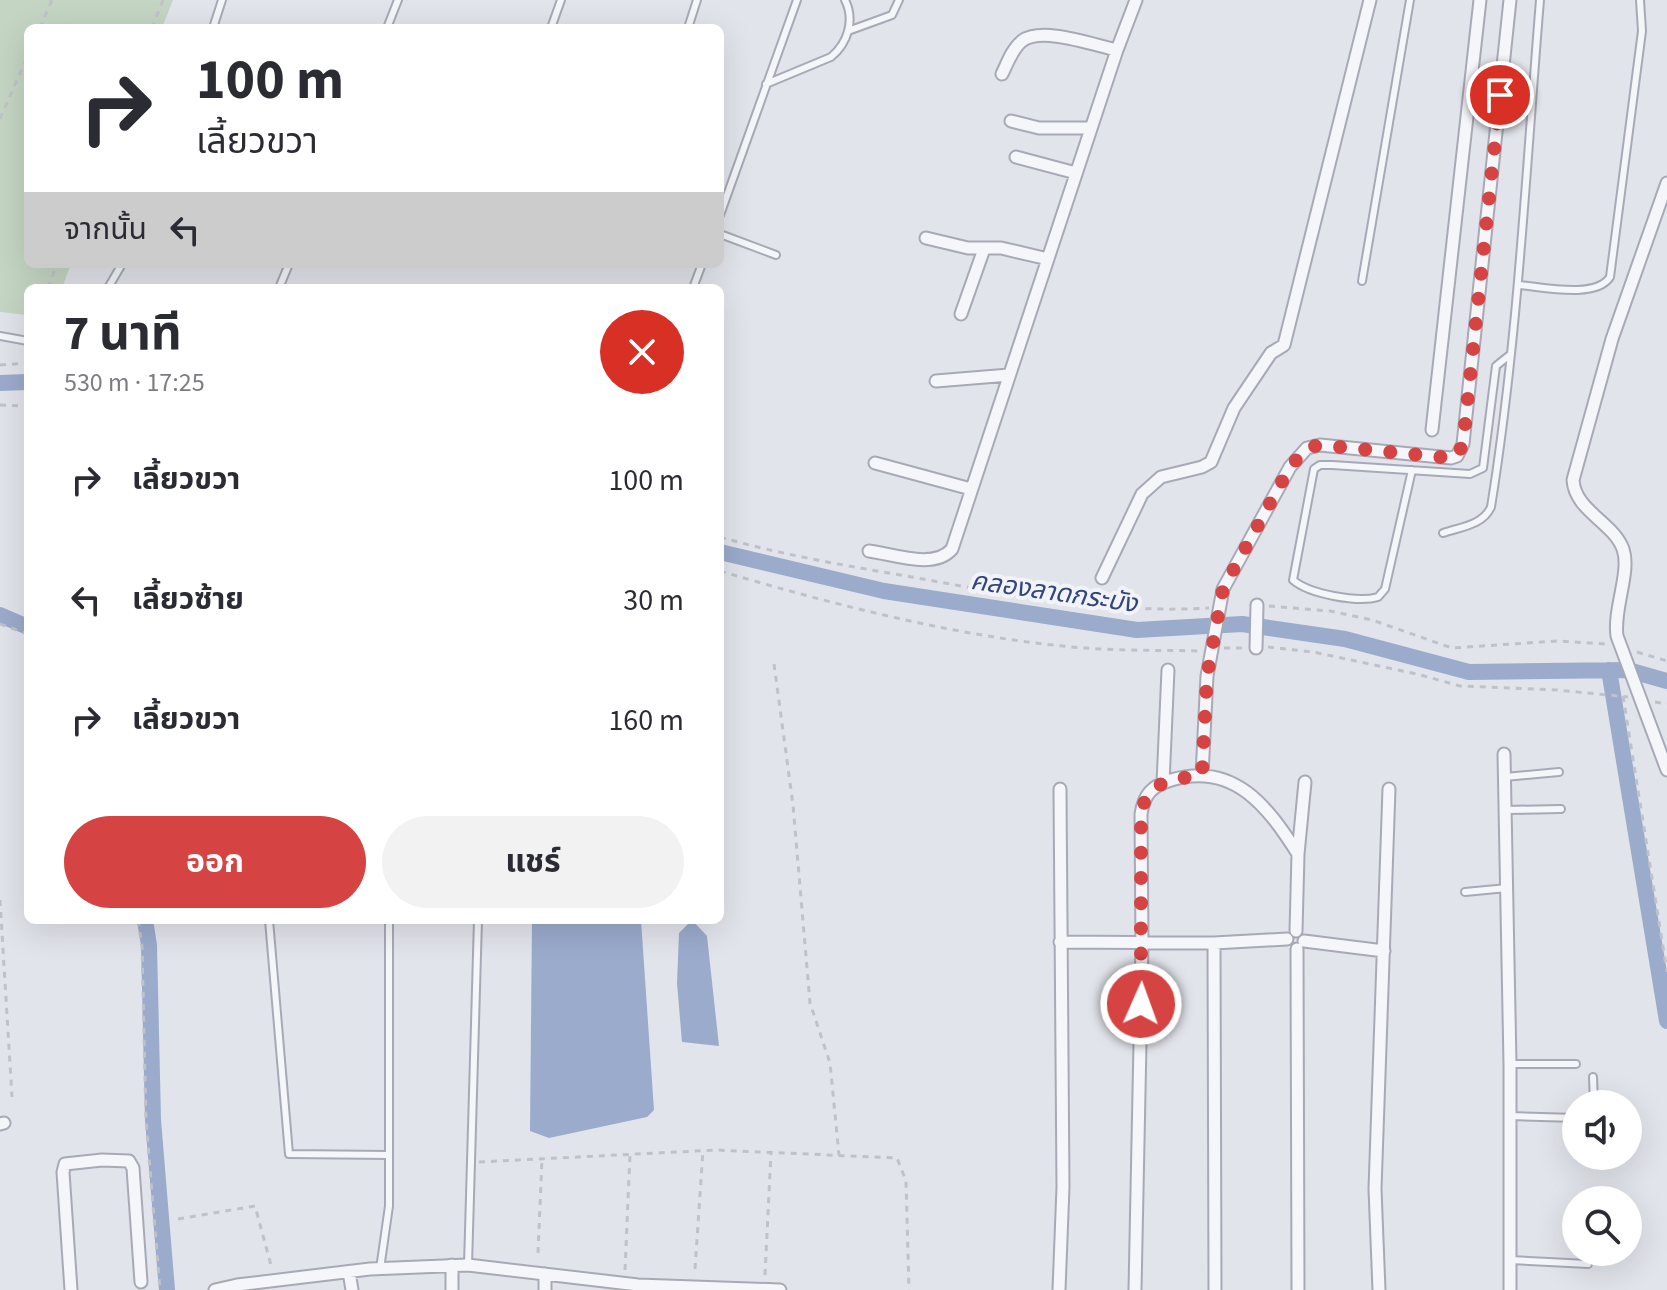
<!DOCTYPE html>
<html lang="th">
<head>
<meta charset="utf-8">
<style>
  body { margin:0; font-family:"Source Sans 3","Noto Sans Thai",sans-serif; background:#f2f2f3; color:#2b2b33; height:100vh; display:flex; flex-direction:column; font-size:30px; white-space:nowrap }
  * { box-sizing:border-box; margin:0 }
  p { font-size:26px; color:#7c7c81 }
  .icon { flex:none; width:44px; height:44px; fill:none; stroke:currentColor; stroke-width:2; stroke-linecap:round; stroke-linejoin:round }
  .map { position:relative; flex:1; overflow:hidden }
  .sheet { position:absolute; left:24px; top:284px; width:700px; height:640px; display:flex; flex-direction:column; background:#fff; border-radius:12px; box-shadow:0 8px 32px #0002 }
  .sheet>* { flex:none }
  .guide { position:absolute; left:24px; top:24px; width:700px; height:244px; border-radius:12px; box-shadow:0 8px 32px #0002; background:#fff; color:#2b2b33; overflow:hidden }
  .fabs { position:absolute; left:1562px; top:1090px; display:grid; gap:16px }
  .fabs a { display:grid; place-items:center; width:80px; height:80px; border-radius:50%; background:#fff; box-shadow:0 8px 32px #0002; font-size:40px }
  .pin { position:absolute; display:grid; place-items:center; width:68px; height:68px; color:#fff; margin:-34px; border:4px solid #fff; border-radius:50%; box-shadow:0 2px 8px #0007 }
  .me { position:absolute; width:88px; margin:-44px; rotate:2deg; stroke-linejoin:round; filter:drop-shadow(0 0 6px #0008) }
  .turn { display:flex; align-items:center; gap:28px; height:168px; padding:0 40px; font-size:36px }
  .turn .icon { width:104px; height:104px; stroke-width:2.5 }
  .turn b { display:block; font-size:56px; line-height:68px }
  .then { display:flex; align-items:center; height:76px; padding:0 40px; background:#0003; gap:16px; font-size:30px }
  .round { display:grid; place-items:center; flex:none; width:84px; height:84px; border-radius:42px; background:#f2f2f3 }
  .headline { display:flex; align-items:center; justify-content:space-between; height:136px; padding:0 40px }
  h1 { font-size:48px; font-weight:700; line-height:60px }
  .button { display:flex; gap:16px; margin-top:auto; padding:16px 40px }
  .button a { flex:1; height:92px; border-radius:48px; background:#d54342; color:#fff; font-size:32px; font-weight:700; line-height:92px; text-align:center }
  .button a+a { background:#f2f2f3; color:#2b2b33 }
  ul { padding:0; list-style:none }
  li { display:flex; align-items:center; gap:24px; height:120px; padding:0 40px }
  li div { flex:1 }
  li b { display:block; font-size:30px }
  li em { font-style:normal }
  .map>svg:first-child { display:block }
  .green { fill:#c4d5c3 }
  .water { fill:#9babcc }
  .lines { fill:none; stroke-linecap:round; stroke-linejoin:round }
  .canal { stroke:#9babcc; stroke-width:16 }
  .lane-casing { stroke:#a7aab6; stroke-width:10 }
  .street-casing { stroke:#a7aab6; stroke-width:15 }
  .path { stroke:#c0c2ca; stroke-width:3; stroke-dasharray:6 6; stroke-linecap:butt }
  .lane { stroke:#f5f6f9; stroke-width:6 }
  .street { stroke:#f5f6f9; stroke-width:11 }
  .route { stroke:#d54342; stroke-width:14; stroke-dasharray:0 25.2 }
  .labels { text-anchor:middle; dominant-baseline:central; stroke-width:8; stroke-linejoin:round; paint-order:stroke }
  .water-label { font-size:26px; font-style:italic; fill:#31467a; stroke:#f2f3f8 }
</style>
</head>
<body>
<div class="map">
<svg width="1667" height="1290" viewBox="0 0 1667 1290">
  <rect width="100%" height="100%" fill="#e2e4eb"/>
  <!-- green -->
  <path class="green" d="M0,0H173L162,28H28V264H71L62,288H28V315L0,312Z"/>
  <!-- water -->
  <path class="water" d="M532,920H641L654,1110L647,1117L549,1138L530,1131Z
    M692,920L707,936L719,1046L682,1042L677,983L679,933Z"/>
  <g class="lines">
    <!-- canal -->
    <path class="canal" d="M0,383L28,382
      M720,552L884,591L1137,630L1242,624L1345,639L1469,672L1628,670L1667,681
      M0,615L28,627
      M1609,670L1667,1021
      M145,920L149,945L153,1120L167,1290"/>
    <defs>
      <path id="lane" d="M213,28L222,0
        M387,28L398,0
        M551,28L561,0
        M688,28L697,0
        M848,31L892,15L899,0
        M766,84L831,57C848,43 855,20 845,0
        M720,215L797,0
        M720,234L776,255
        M1362,281L1410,0
        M1519,285C1543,287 1596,299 1610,277L1642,31L1640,0
        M108,288L122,264
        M279,288L289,264
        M693,288L702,264
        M0,336L28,341
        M1412,470L1385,589L1378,597C1358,603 1309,594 1293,580L1314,469L1320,465H1332L1470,474L1483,468L1496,366L1511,354
        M1443,533C1461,527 1483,525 1491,507C1518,339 1526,169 1540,0
        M1505,777L1559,772
        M1505,810L1561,809
        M1465,892L1507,888
        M269,920L289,1154L389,1155
        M1510,1064H1576
        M1593,1077L1594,1104
        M1510,1116L1576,1118
        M1510,1260L1588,1264
        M468,1265L478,920
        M380,1269L389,1206V920"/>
      <path id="street" d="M1002,74C1007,64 1012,49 1022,41C1042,26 1093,45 1117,50
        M1011,121L1039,128H1091
        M1016,157L1076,173
        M1667,183L1612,339L1573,480C1575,511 1613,522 1623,549C1631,572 1613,609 1617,636L1667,770
        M926,238L968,248H1001L1048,259
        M961,314L984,249
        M936,381L1009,375
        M1432,430L1480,0
        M875,463L971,489
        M869,551C893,554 934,570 952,549L1117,50L1136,0
        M1102,578L1142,494L1161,477L1202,467L1211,462L1234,408L1271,353L1284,345L1370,0
        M1256,648L1257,605
        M1504,754L1510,1064V1290
        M1202,775L1207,676L1223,589L1290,467L1307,448L1320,445L1451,458L1457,456L1463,444L1510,0
        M1163,783L1168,670
        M1296,931L1298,854L1305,782
        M1304,941L1384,951
        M1060,942L1214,943L1287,939
        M1214,943L1215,1290
        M1297,949L1298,1290
        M0,1124L4,1123
        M452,1265V1290
        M349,1272L352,1290
        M71,1290L63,1172L65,1164L102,1160L129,1161L133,1168L141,1282
        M215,1290L237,1285L370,1269L468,1265L638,1285L780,1290
        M545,1290V1274
        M1059,1290L1063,1187L1060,789
        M1135,1290L1142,944L1141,814C1144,794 1152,786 1171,780C1234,761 1268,807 1298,854
        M1379,1290L1375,1189L1389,789"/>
    </defs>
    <!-- lane casing -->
    <use href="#lane" class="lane-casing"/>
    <!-- street casing -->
    <use href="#street" class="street-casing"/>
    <!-- path -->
    <path class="path" d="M40,28L52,0
      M152,28L163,0
      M0,119L28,55
      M48,288L57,264
      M0,365L28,363
      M0,405L28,406
      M720,537C782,555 848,566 912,577C1010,595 1109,614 1209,608
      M720,571C835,605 965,639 1085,648C1123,651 1162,650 1201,651
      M1269,606L1330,611L1372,620L1452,648L1557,641L1606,644
      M0,624L28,634
      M1268,647L1313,652L1417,674L1460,686L1557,690L1628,697
      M1224,648H1245
      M1637,652L1667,661
      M774,664L793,805L810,1003L830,1063L839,1155
      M1623,696L1667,972
      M1655,702L1667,704
      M0,900L12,1097
      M138,920L142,946L146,1121L160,1290
      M479,1162L716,1150L897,1158L906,1181L909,1290
      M178,1219L255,1206L272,1269
      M538,1253L542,1159
      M695,1269L703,1150
      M625,1270L630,1154
      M765,1275L771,1152"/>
    <!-- lane -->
    <use href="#lane" class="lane"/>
    <!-- street -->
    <use href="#street" class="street"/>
  </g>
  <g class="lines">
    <!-- route -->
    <path class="route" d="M1141,1004V814C1147,780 1172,780 1202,775L1207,676L1223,589L1290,467L1307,448L1320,445L1451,458L1457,456L1463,444L1500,95"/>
  </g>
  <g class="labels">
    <!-- water labels -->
    <g class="water-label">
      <text transform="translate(1054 592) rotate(8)">คลองลาดกระบัง</text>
    </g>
  </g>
</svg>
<div class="fabs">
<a><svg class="icon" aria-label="sound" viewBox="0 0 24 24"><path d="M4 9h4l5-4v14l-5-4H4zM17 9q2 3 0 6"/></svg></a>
<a><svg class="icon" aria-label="search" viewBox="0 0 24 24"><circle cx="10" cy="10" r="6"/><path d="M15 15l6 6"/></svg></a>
</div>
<div class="pin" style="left:1500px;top:95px;background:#d93025"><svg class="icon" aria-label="arrive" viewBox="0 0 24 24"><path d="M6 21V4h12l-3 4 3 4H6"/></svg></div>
<svg class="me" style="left:1141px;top:1004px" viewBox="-20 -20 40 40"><circle r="17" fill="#d54342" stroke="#fff" stroke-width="3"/><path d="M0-11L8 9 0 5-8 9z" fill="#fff"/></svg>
<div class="guide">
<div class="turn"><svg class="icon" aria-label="right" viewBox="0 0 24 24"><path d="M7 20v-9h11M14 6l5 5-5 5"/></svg><div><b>100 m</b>เลี้ยวขวา</div></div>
<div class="then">จากนั้น<svg class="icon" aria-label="left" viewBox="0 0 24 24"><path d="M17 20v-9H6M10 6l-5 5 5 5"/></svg></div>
</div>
<section class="sheet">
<div class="headline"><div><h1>7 นาที</h1><p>530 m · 17:25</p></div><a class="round" style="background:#d93025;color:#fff"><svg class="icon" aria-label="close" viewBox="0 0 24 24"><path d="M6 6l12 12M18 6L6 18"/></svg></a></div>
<ul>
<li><svg class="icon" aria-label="right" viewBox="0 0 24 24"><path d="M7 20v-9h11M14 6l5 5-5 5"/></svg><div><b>เลี้ยวขวา</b></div><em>100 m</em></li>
<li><svg class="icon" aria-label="left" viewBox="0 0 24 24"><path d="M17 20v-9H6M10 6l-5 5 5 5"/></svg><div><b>เลี้ยวซ้าย</b></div><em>30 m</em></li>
<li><svg class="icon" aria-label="right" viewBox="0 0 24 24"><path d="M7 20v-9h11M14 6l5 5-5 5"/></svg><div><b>เลี้ยวขวา</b></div><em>160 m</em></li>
</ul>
<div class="button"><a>ออก</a><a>แชร์</a></div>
</section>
</div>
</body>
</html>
